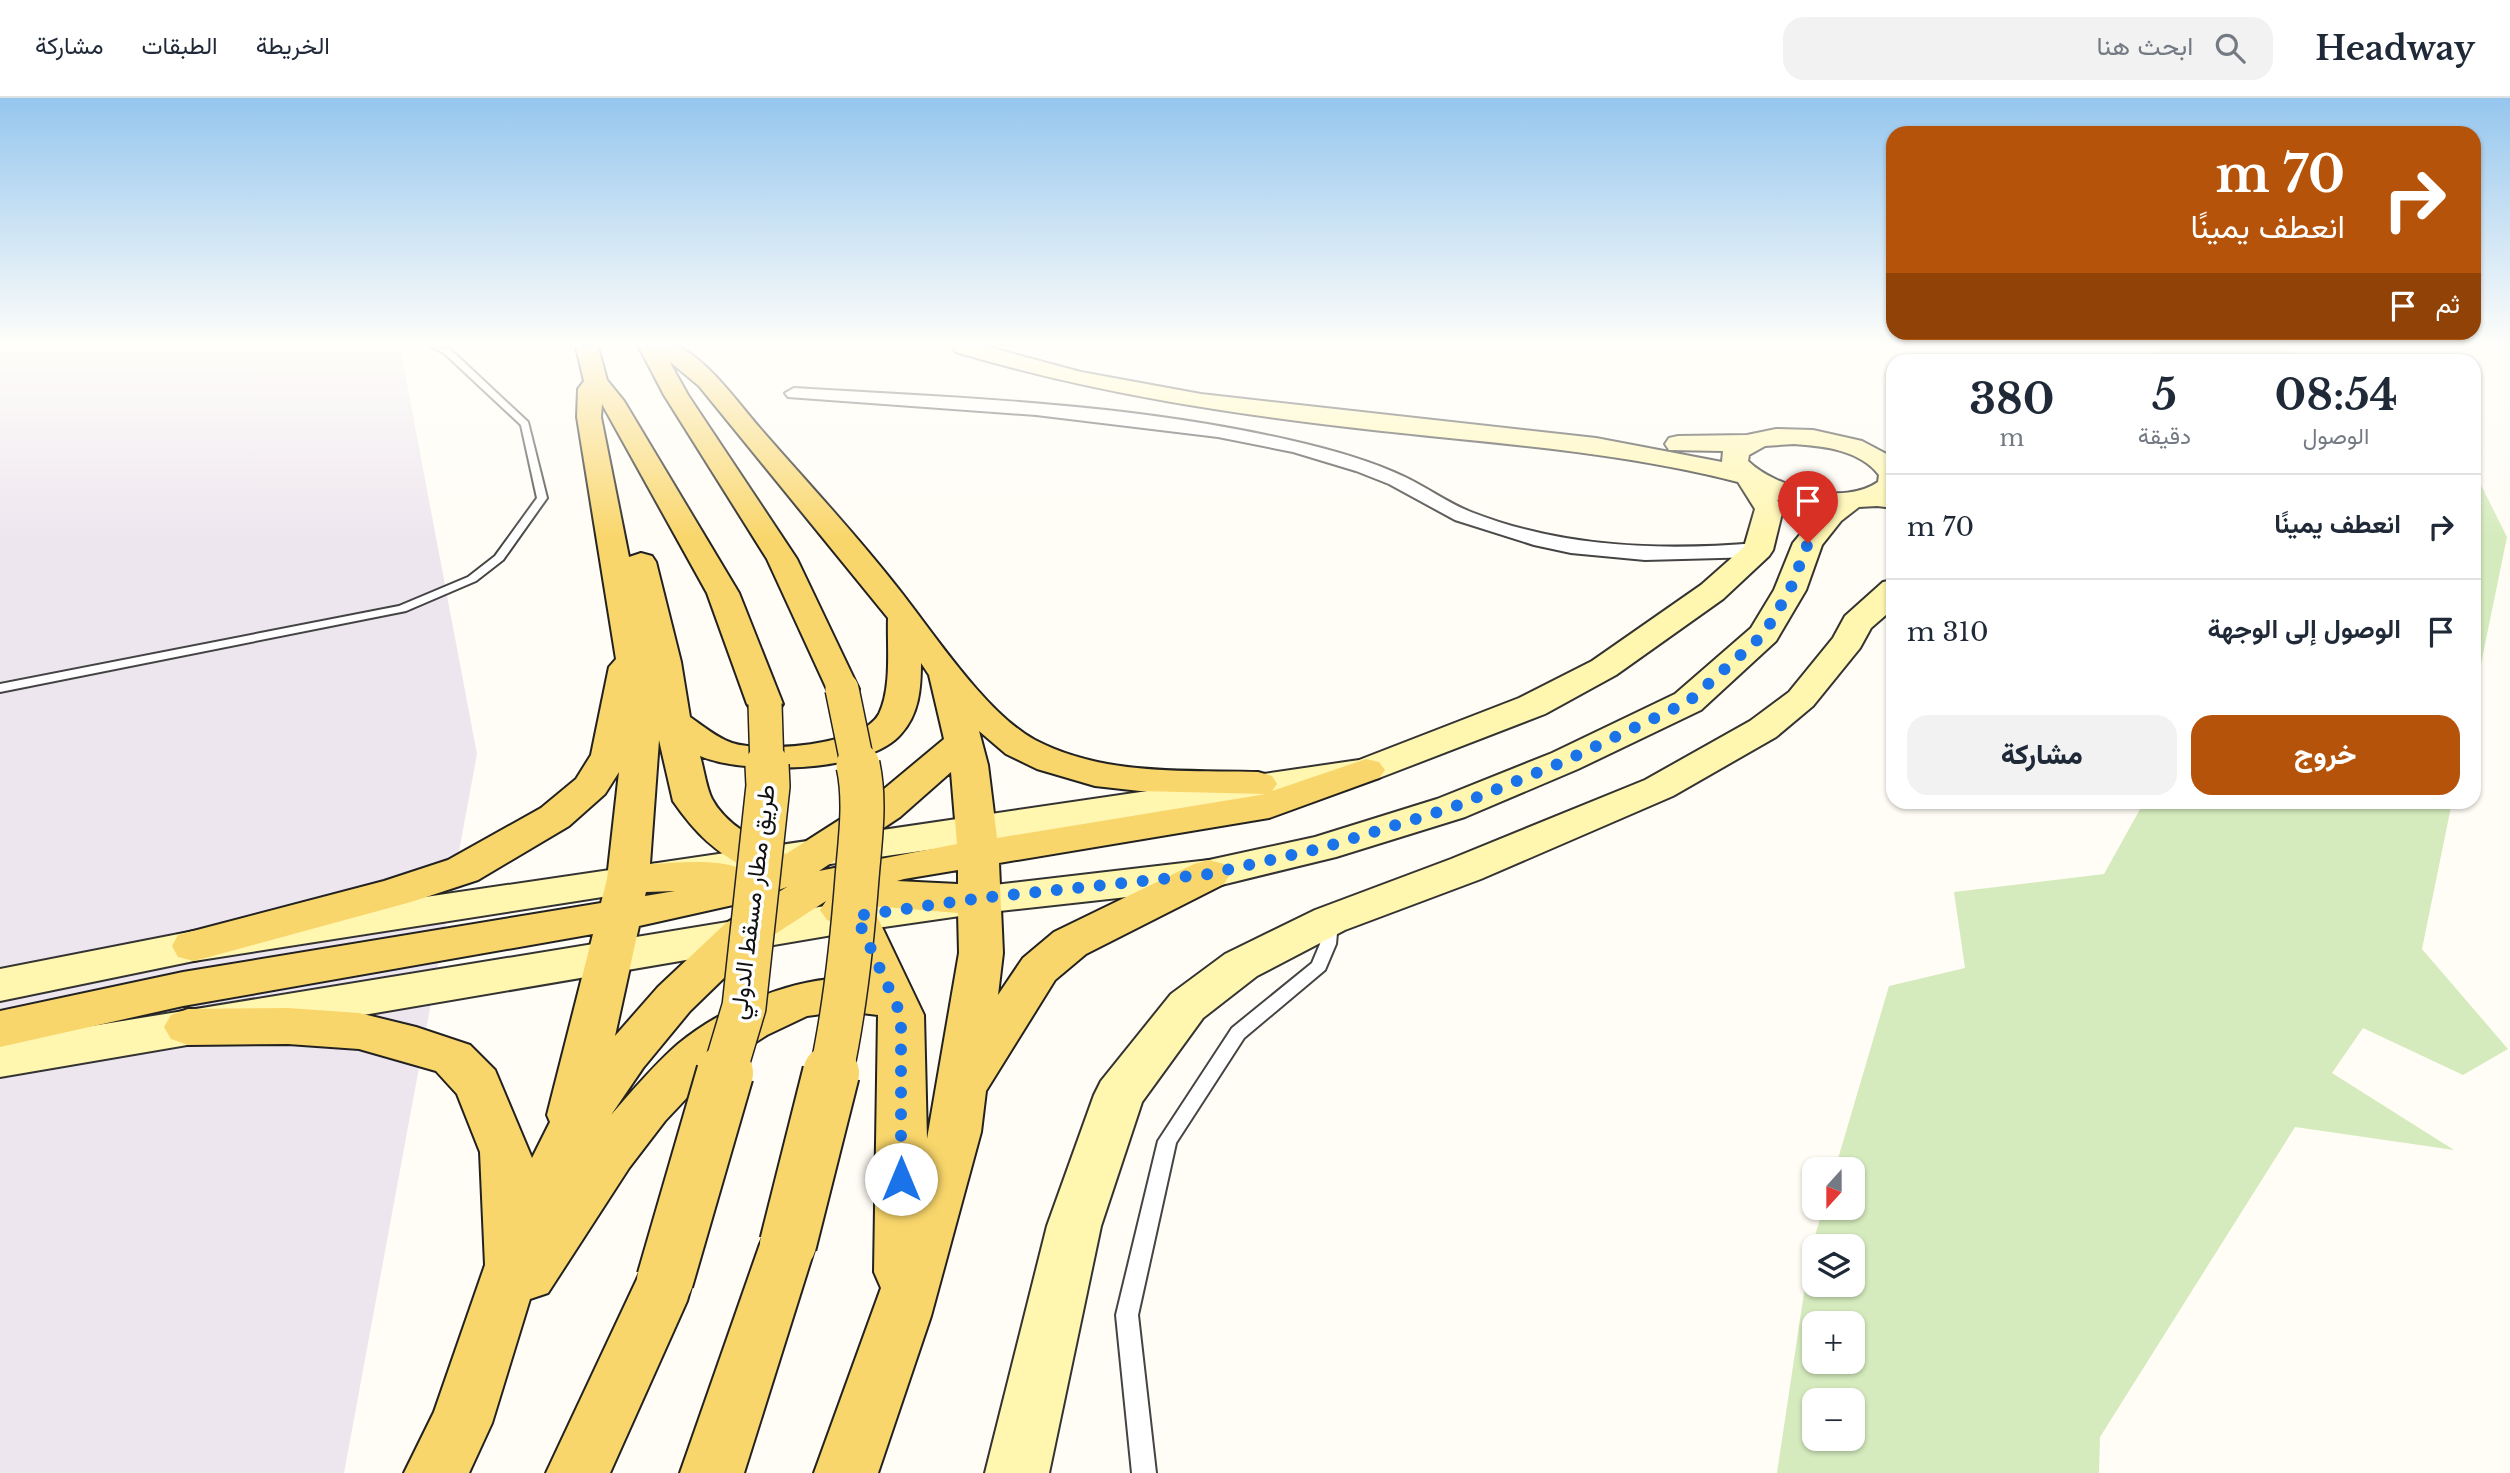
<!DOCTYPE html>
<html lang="ar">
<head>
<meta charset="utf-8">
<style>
  body { margin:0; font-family:"Libre Baskerville",Vazirmatn,serif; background:#f2f2f3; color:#1f2937; direction:rtl; height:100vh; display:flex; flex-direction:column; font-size:26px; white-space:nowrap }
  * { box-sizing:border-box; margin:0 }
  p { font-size:23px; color:#747a83 }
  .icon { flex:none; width:38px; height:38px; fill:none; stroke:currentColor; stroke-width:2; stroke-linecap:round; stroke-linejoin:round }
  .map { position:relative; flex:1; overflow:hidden; direction:ltr }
  .sheet { position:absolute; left:1886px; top:256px; width:595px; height:455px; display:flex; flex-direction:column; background:#fff; border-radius:21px; box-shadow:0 2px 5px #0004; direction:rtl }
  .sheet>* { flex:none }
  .guide { position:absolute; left:1886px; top:28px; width:595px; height:214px; border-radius:21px; box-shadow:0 2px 5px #0004; direction:rtl; background:#b45309; color:#fff; overflow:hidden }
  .needle { width:46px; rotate:201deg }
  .controls { position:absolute; left:1802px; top:1059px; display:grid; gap:14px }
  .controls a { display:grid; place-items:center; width:63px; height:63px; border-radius:14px; background:#fff; box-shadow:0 2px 5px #0004; font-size:35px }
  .pin { position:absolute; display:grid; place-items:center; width:60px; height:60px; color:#fff; margin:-72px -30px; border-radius:50% 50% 50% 0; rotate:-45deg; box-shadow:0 0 7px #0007 }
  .pin .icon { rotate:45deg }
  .me { position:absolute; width:77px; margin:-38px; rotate:0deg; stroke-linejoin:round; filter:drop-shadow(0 0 5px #0008) }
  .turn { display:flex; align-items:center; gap:24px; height:147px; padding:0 21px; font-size:32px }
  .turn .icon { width:91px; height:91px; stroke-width:2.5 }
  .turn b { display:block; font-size:49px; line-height:60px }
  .then { display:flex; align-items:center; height:66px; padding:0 21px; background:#0003; gap:14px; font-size:26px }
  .eta { display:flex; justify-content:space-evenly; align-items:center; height:119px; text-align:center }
  .eta b { font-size:42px; font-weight:800; line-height:49px }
  .primary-button { display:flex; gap:14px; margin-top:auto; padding:14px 21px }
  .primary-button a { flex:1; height:80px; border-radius:21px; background:#b45309; color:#fff; font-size:28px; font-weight:800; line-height:80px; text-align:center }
  .primary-button a+a { background:#f2f2f3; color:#1f2937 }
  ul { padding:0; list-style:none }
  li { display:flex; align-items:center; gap:21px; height:105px; padding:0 21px; border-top:2px solid #e0e1e3 }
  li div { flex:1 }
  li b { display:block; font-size:26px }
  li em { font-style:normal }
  header { display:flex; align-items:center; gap:42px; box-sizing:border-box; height:98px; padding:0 35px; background:#fff; border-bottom:2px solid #e0e1e3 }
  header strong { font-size:33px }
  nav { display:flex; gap:38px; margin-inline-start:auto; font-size:24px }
  .search { width:490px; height:63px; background:#f2f2f3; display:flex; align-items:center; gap:18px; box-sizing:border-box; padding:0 24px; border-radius:21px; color:#747a83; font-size:26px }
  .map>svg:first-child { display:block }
  .industrial { fill:#eee6ef }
  .green { fill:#d5ebbd; fill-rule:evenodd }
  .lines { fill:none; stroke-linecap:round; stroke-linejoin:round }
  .lane-casing { stroke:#444; stroke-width:4 }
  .street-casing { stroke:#444; stroke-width:4 }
  .secondary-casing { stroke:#333; stroke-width:4 }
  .primary-casing { stroke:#222; stroke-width:4 }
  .lane { fill:#fff; fill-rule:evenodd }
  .street { fill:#fff; fill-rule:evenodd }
  .secondary { fill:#fff6b0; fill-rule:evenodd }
  .primary { fill:#f9d66b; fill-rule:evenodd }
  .primary-bridge-far2-casing { stroke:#222; stroke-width:36; stroke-linecap:butt }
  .primary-bridge-far1-casing { stroke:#222; stroke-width:46; stroke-linecap:butt }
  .primary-bridge-casing { stroke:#222; stroke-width:60; stroke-linecap:butt }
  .primary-bridge-far2 { stroke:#f9d66b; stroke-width:33 }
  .primary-bridge-far1 { stroke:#f9d66b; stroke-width:43 }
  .primary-bridge { stroke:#f9d66b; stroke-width:56 }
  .route { stroke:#1a73e8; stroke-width:12; stroke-dasharray:0 21.6 }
  .labels { text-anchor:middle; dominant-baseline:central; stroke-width:7; stroke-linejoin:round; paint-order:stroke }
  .street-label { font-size:24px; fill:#111; stroke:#fff }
</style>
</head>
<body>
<header>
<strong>Headway</strong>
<div class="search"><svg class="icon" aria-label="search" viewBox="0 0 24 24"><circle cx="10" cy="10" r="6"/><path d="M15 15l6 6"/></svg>ابحث هنا</div>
<nav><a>الخريطة</a><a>الطبقات</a><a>مشاركة</a></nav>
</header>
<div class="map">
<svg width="2510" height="1375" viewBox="0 0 2510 1375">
  <rect width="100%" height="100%" fill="#fffdf5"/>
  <!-- industrial -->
  <path class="industrial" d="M0,249H400L477,656L344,1375H0Z"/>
  <!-- green -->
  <path class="green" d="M2154,249H2280L2303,262H2163Z
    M2475,380L2479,383L2507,439L2475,595Z
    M2144,704H2452L2422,851L2508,951L2463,977L2363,930L2332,975L2454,1052L2295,1029L2100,1339L2099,1375H1777L1810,1155L1823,1110H1853V1071H1835L1889,888L1965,870L1954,794L2104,776ZM1815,1148H1853V1186H1815ZM1815,1225H1853V1264H1815ZM1815,1302H1853V1340H1815Z"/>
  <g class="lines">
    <defs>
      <path id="lane" d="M431,249L450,251L528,324L547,400L503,462L476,483L406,513L0,594V586L399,508L468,479L495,458L537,400L521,327L444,255Z
        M1330,819L1336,820L1338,824L1336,846L1325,872L1244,940L1176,1045L1138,1217L1156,1375H1132L1116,1217L1158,1043L1232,930L1312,865L1320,846L1324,820Z"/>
      <path id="street" d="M794,290C959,300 1128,305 1289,342C1329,351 1369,362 1405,379C1428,390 1448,405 1471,414C1563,450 1660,453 1758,445L1766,447L1769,452L1766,457L1758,459L1645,462L1571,455L1534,447L1455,422L1389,386L1356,373L1293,354L1218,339L1036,317L788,299L785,295Z"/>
      <path id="secondary" d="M953,249H988L1081,274L1201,296L1596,340L1722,364L1723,353L1669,352L1665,346L1669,340L1678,338L1747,337L1776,331L1813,332L1862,343L1894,360V410L1877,408L1859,409L1841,423L1822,447L1806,492L1776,543L1701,612L1578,671L1465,719L1336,759L1209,790L981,815L856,833L0,979V943L856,803L1209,762L1315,739L1437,701L1552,655L1675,596L1751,530L1774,492L1793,445L1822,410L1777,402L1783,411L1773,452L1769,458L1723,501L1616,577L1545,616L1379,680L977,745L628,795L194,863L0,903V871L194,833L1359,662L1519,600L1592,563L1701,487L1744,449L1755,411L1738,384C1621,354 1502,346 1382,333C1238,317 1096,296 956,254ZM1794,346C1824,348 1860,352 1879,377L1878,384C1844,408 1776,390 1748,363L1749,357L1765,348Z
        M1894,482V510L1871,530L1860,550L1813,608L1776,639L1673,698L1481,781L1345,832L1257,878L1203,920L1142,1004L1101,1128L1049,1375H985L1047,1128L1094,997L1101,983L1171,896L1225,856L1315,812L1451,761L1645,682L1750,623L1789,594L1833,540L1845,518L1883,484Z"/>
      <path id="primary" d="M576,249H598L607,282L624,303L739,495L783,606L778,614L765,617L752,614L747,606L707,495L602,306L601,319L629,459L641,455L652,458L656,464L681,564L690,619C703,628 717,640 732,645C762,655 862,648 879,616C892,589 887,549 888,520L699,288L669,263L688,297L797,461L859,591L854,598L842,601L830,598L767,461L664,297L639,249C650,249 671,245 681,250C708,263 739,306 759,329C805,382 854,434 897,489C933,534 985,615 1035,642C1104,678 1183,672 1258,674L1272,678L1277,686L1272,693L1366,661L1379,664L1385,672L1379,680L1269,720L999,765L1003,855L998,897L1023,860L1054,834L1194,766L1209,762L1224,766L1230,776L1224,786L1086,856L1055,882L986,993L981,1034L931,1218L878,1375H814L881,1190L874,1174L878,917L845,913L807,918L767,937L714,971L665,1023L629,1070L548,1195L530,1201L492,1325L469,1375H404L434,1314L485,1167L480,1054L457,996L436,973L359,951L288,946L188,947L171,941L164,929L171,917L188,911L288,910L359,915L416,929L470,947L495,972L532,1060L550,1024L547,1017L593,836L183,908L0,949V913L183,874L601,805L607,781L619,674L605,696L569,728L478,782L411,804L194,863L178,859L172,848L178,837L384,783L448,762L541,710L576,681L591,657L609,569L616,561L577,319L578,291L584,283ZM921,565L929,577L944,641L872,701L786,756C759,743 727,729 712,701C706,689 704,671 700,658C745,677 868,675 901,636C919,616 921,591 921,565ZM979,633L1006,656L1037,671L1095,688L1140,693L1266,696L997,740L988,667ZM659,642L673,703C696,736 715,754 750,772L746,774C725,759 676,765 650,766ZM951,674L957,746L819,773L900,719ZM958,772V786L897,783L904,781ZM787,789L726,825L658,889L615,938L639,828L742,805ZM675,793L645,798L646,794ZM826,803L820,812L827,822L838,827L862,881C802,875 724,908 678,946C654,967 632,993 611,1017L643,970L690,913L758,847ZM872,808L958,815L959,855L927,1041L924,917Z
        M788,1122L808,1129L816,1146L744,1375H680L760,1146L768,1129Z
        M665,1157L685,1164L693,1182L687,1203L610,1375H546L645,1164Z"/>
    </defs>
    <!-- lane casing -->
    <use href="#lane" class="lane-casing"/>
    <!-- street casing -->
    <use href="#street" class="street-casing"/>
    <!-- secondary casing -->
    <use href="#secondary" class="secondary-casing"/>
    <!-- primary casing -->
    <use href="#primary" class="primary-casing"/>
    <!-- lane -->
    <use href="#lane" class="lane"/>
    <!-- street -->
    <use href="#street" class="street"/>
    <!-- secondary -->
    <use href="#secondary" class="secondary"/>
    <!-- primary -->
    <use href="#primary" class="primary"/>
    <defs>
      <path id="primary-bridge-far2" d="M842,591L858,669
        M765,606L767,669"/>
      <path id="primary-bridge-far1" d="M724,976L744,909L768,688L767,667
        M831,976C845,911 852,846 857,780C860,743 866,703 858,667"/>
      <path id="primary-bridge" d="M788,1146L831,975
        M665,1182L725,975"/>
    </defs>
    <!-- primary-bridge-far2 casing -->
    <use href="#primary-bridge-far2" class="primary-bridge-far2-casing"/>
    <!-- primary-bridge-far1 casing -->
    <use href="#primary-bridge-far1" class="primary-bridge-far1-casing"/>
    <!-- primary-bridge casing -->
    <use href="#primary-bridge" class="primary-bridge-casing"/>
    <!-- primary-bridge-far2 -->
    <use href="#primary-bridge-far2" class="primary-bridge-far2"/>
    <!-- primary-bridge-far1 -->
    <use href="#primary-bridge-far1" class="primary-bridge-far1"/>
    <!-- primary-bridge -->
    <use href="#primary-bridge" class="primary-bridge"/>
  </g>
  <!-- sky -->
  <linearGradient id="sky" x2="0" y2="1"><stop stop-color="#95c6ee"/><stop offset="0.56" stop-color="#fffefa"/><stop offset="1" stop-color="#fffefa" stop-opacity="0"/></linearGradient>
  <rect width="2510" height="441" fill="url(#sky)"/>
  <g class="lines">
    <!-- route -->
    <path class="route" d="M901,1081V917L856,818L981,800L1209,776L1322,750L1451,710L1565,663L1688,604L1764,536L1790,492L1808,445"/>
  </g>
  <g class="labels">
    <!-- street labels -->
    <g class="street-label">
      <text transform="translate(752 804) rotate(-83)">طريق مطار مسقط الدولي</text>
    </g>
  </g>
</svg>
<div class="controls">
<a><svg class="needle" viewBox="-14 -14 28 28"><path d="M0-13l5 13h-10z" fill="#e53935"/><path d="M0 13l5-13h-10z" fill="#747a83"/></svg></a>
<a><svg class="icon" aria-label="layers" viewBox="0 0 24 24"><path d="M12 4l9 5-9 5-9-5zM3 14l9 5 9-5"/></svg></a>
<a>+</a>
<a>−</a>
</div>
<div class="pin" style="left:1808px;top:445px;background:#d93025"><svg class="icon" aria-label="arrive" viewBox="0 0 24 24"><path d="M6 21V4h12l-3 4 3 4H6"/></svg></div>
<svg class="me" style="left:901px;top:1081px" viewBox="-20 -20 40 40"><circle r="19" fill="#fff"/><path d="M0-13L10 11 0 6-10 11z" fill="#1a73e8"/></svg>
<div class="guide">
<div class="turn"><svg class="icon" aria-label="right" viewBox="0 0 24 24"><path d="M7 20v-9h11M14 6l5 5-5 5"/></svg><div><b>70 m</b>انعطف يمينًا</div></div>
<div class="then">ثم<svg class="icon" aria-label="arrive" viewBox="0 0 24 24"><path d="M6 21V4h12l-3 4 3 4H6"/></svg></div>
</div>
<section class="sheet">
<div class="eta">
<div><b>08:54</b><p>الوصول</p></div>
<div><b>5</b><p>دقيقة</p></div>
<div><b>380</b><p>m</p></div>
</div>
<ul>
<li><svg class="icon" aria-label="right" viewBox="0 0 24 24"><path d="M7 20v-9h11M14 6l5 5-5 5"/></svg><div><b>انعطف يمينًا</b></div><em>70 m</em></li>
<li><svg class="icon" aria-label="arrive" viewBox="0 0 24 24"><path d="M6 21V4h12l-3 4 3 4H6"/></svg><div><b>الوصول إلى الوجهة</b></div><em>310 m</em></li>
</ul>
<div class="primary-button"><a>خروج</a><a>مشاركة</a></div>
</section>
</div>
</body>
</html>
